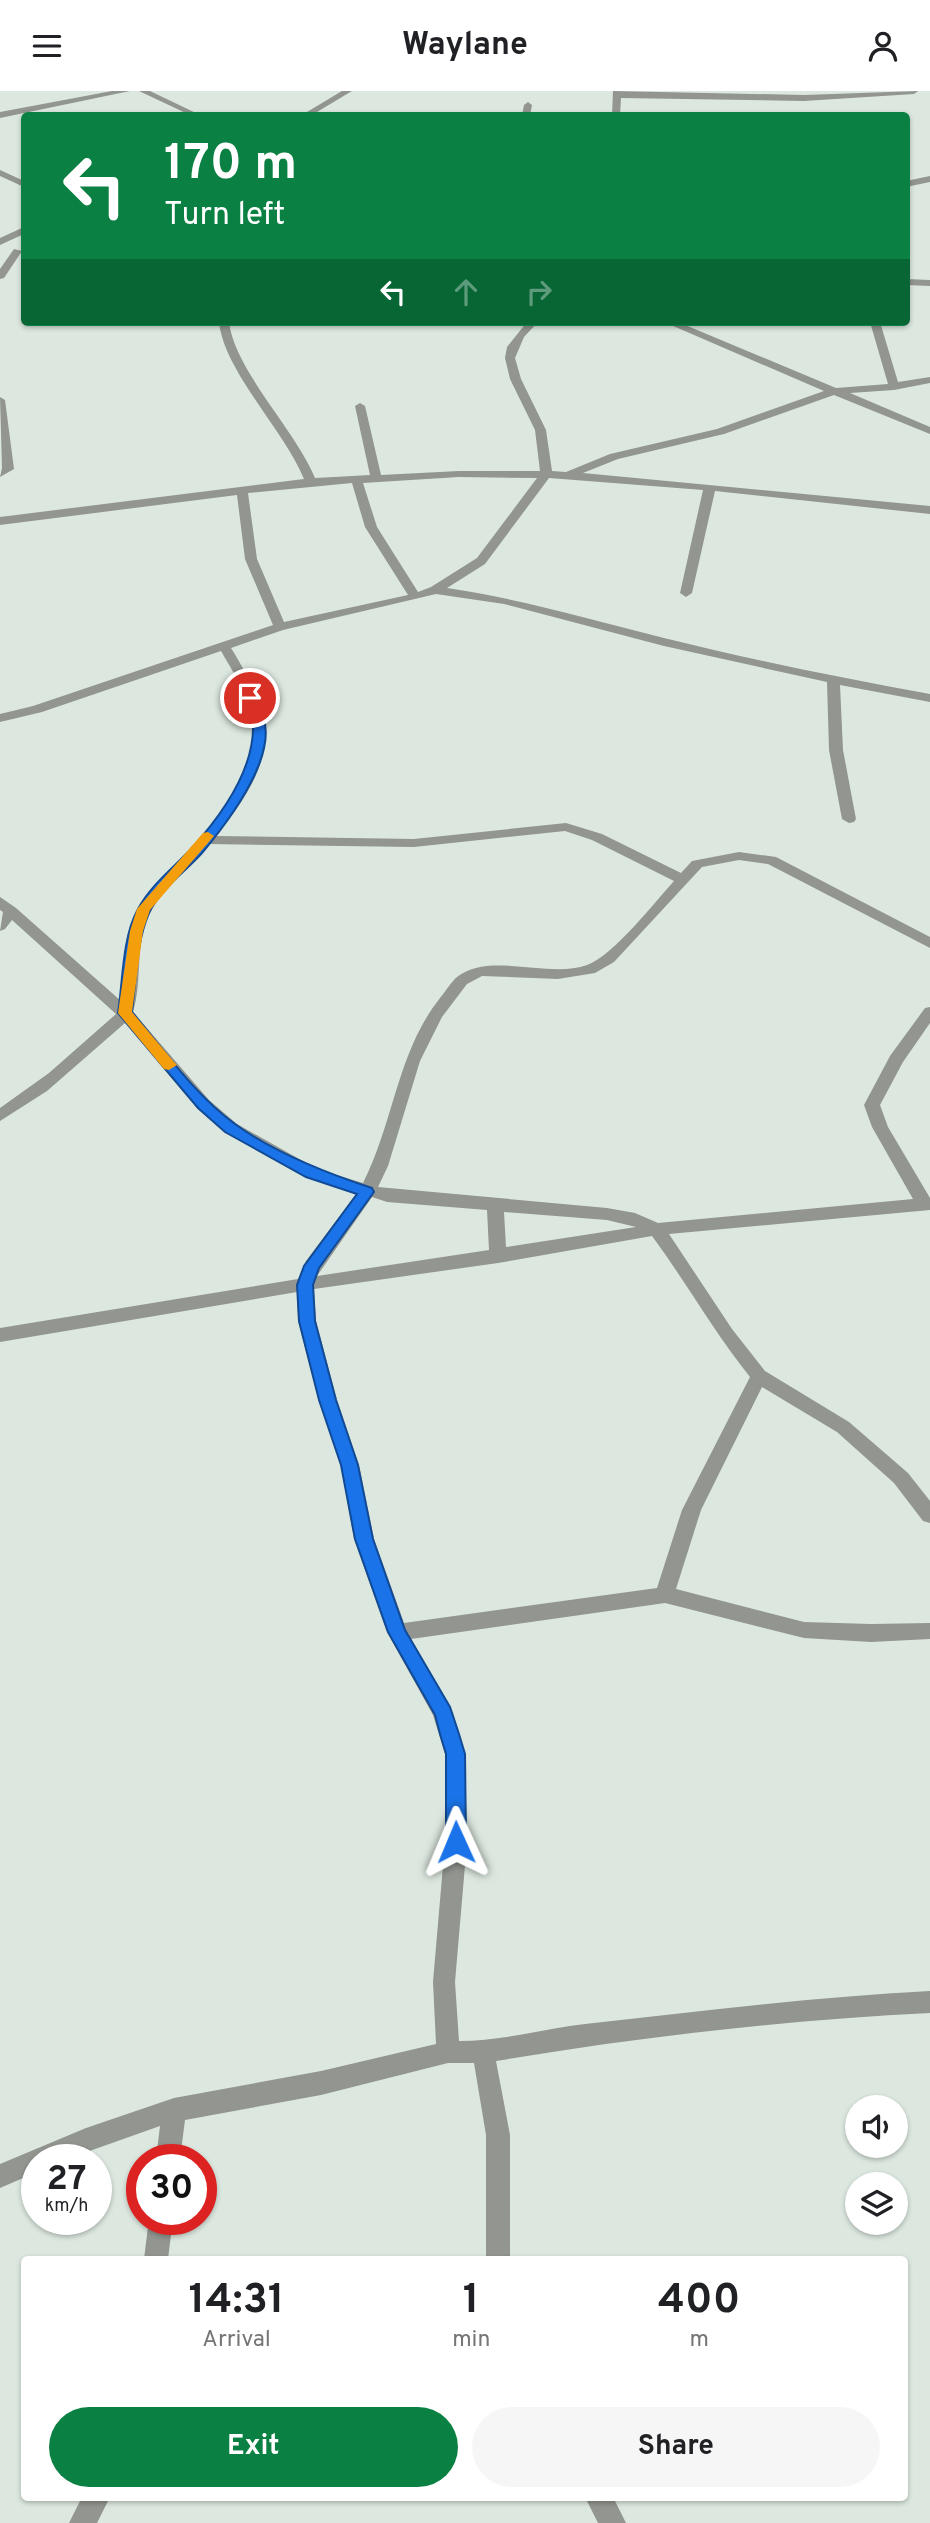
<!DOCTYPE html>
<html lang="en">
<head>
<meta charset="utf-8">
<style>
  body { margin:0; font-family:Overpass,sans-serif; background:#f6f6f6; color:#202124; height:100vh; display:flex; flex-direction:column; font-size:26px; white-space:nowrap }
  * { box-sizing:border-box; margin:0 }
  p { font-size:23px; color:#757577 }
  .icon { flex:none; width:38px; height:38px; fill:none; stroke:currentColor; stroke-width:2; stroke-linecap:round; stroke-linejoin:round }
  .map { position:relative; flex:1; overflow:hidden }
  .drawer { position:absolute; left:21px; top:2165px; width:887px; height:245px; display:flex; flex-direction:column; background:#fff; border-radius:7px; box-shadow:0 2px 5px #0004 }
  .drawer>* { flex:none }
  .guide { position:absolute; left:21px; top:21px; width:889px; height:214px; border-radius:7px; box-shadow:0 2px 5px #0004; background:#0b8043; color:#fff; overflow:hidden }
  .fabs { position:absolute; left:845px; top:2004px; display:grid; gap:14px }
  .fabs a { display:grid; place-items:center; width:63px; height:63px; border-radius:50%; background:#fff; box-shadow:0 2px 5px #0004; font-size:35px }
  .speed { position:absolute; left:21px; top:2053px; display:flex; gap:14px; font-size:35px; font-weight:700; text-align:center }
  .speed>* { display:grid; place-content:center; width:91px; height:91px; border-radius:50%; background:#fff; box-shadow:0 2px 5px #0004; line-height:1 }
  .speed small { font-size:18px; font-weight:400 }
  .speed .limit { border:10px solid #d22; background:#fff; color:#111 }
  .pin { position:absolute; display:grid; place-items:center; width:60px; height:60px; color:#fff; margin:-30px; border:4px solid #fff; border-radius:50%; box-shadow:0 2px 7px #0007 }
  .me { position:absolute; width:77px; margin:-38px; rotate:359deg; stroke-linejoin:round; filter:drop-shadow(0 0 5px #0008) }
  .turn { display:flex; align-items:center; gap:24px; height:147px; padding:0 28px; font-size:32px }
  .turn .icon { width:91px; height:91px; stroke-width:2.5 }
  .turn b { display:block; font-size:49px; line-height:60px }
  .lanes { display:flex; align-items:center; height:66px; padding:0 28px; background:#0003; justify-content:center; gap:35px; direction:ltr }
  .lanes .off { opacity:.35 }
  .eta { display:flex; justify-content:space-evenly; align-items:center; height:119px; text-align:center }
  .eta b { font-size:42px; font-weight:700; line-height:49px }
  .primary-button { display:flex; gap:14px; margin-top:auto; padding:14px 28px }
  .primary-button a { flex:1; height:80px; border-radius:42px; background:#0b8043; color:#fff; font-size:28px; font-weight:700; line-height:80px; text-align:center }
  .primary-button a+a { background:#f6f6f6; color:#202124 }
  header { display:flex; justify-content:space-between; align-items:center; height:91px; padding:0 28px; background:#fff; font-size:32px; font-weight:700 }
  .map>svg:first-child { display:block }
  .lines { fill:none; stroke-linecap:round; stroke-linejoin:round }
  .minor { fill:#929590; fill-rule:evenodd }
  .route { fill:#1a73e8; stroke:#114b97; stroke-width:2 }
  .slow { fill:#f59e0b }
</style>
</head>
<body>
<header><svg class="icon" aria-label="menu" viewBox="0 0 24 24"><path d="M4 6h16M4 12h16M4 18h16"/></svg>Waylane<svg class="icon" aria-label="person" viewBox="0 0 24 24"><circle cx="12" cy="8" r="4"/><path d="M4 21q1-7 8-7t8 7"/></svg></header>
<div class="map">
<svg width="930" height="2432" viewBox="0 0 930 2432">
  <rect width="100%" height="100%" fill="#dce8df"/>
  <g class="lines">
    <!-- minor -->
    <path class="minor" d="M112,0H130L0,27V21Z
      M139,0H150L200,24H190Z
      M342,0H352L312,24H302Z
      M613,0L804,4L918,0L914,3L804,10L621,7L620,24H612Z
      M528,11L532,14L530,24H522L524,14Z
      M0,79L24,90V96L0,85Z
      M930,85V91L906,96V90Z
      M24,136V143L0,154V147Z
      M14,158L22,160L4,187L0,188V178Z
      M906,188L930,189V195L906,194Z
      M219,231H229C235,280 295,338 315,387C335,386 352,385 370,384L355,315L360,312L365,315L381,384L459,380H540L535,339L510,288L505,267L507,256L527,231H538L524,246L515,267L521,288L546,339L552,380L566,381L610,363L717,338L824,300L664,231H678L836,297L888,293L870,231H880L898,291L930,286V292L894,299L850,302L930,336V343L834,304L724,343L618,368L583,382L930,415V423L715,400L692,502L686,506L680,502L703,399L549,387L485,473L447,497C521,508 592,529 664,547C752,569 841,587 930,603V611L840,594L843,659L856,728L854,731L849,732L842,728L829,659L827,591L664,555L504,513L436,503L283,539L231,557C280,636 275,672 216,745L414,748L566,732L602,743L681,782L692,770L739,761L776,766L930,846V857L768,773L739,769L702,776L614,871L595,882L558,888L482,885L467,893L442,926L420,970L388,1075L378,1096L607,1117L635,1122L658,1132L913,1108L872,1036L864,1014L890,965L925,917L930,916V932L903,971L880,1014L888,1036L930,1107V1119L669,1143L732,1238L765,1280L849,1331L908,1382L930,1410V1432L923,1430L894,1392L837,1341L762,1296L701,1419L676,1498L804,1531L871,1533L930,1532V1548L871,1551L804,1547L665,1512L411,1548L453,1622L465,1663L467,1751L455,1891L459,1950C502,1950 543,1938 585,1933C700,1920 815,1906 930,1900V1922C785,1929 639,1946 496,1970L510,2044V2168H486V2044L474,1972H448L321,2004L185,2029L180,2068H156L160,2035L67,2068H37V2081L0,2097V2073L86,2037L174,2007L321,1980L436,1953L433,1891L445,1751V1663L433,1624L387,1541L354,1448L341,1374L319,1309L298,1230L297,1201L0,1251V1237L298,1188L306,1170L357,1102L305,1086L225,1041L197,1017L125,932L47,1000L0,1030V1017L49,982L116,923L12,829L5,838L0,840L3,821L0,819V806L16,817L121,910C126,882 121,851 134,825C145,801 167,783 185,763C217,729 260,679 252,628C248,604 233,581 221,560L42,621L0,631V623L33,615L273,534L245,468L237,404L0,434V426L304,388C284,339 224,280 219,231ZM459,386L537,387L477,467L431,496L418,501L377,436L363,392ZM352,392L365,436L408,504L284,531L257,468L248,402ZM565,740L592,749L674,790C654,812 614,864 587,874C548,888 489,860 457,886C451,891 446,900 440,907C397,961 394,1031 363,1092L317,1078L237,1033L209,1009L133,921C141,895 137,867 143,840C152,805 187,779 209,753L414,756ZM372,1106L387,1111L487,1119L489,1159L317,1185ZM504,1121L607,1129L636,1136L506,1156ZM652,1145C686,1191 714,1241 750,1286L682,1419L657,1497L404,1532L374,1448L359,1374L337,1309L316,1230L314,1198L498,1172Z
      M0,306L5,309L14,378L0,386L2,377Z
      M149,2128H173L168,2168H144Z
      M82,2406H110L97,2432H69Z
      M585,2406H613L626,2432H598Z"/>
  </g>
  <!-- route -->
  <path class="route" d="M250,604C258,607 260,617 263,625C278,666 227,732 202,762C185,781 160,798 149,822C136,852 136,889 132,921C164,959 195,1004 235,1033C275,1062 326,1082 372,1097L374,1101L319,1177L313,1194L315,1230L336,1309L358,1374L373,1448L405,1539L450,1616L459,1643L465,1663L466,1751L463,1758L456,1760L449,1758L446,1751V1663L440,1643L435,1624L388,1541L355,1448L341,1374L319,1309L299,1230L297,1194L304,1175L357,1103L306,1086L225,1041L198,1017L118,922C123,890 122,847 138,818C150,795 173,777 191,758C221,725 255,679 253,632C252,624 247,615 244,607Z"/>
  <!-- slow -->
  <path class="slow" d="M208,741L214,745L150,819L143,840L132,921L174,971L177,974L169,979L164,978L118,922L130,840L137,818L203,742Z"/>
</svg>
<div class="fabs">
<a><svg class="icon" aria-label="sound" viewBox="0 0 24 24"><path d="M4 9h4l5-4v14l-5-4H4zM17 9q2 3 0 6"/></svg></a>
<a><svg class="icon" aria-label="layers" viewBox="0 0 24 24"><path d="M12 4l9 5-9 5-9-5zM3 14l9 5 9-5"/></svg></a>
</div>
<div class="speed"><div>27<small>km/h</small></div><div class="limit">30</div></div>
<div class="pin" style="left:250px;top:607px;background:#d93025"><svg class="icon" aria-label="arrive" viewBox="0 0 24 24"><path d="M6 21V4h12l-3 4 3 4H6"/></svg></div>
<svg class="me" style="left:456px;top:1751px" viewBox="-20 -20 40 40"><path d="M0-17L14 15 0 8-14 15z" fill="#1a73e8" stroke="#fff" stroke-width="4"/></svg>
<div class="guide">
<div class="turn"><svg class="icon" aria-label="left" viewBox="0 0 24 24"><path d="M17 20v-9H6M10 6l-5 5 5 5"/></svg><div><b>170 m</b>Turn left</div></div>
<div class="lanes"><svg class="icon" aria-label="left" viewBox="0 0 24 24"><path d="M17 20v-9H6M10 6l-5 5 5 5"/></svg><svg class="icon off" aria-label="ahead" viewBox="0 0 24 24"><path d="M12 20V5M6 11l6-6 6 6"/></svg><svg class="icon off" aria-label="right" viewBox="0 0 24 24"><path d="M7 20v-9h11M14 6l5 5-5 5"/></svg></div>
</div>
<section class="drawer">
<div class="eta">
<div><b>14:31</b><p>Arrival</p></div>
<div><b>1</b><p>min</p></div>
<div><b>400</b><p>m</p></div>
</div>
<div class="primary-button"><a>Exit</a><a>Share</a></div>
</section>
</div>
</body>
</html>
